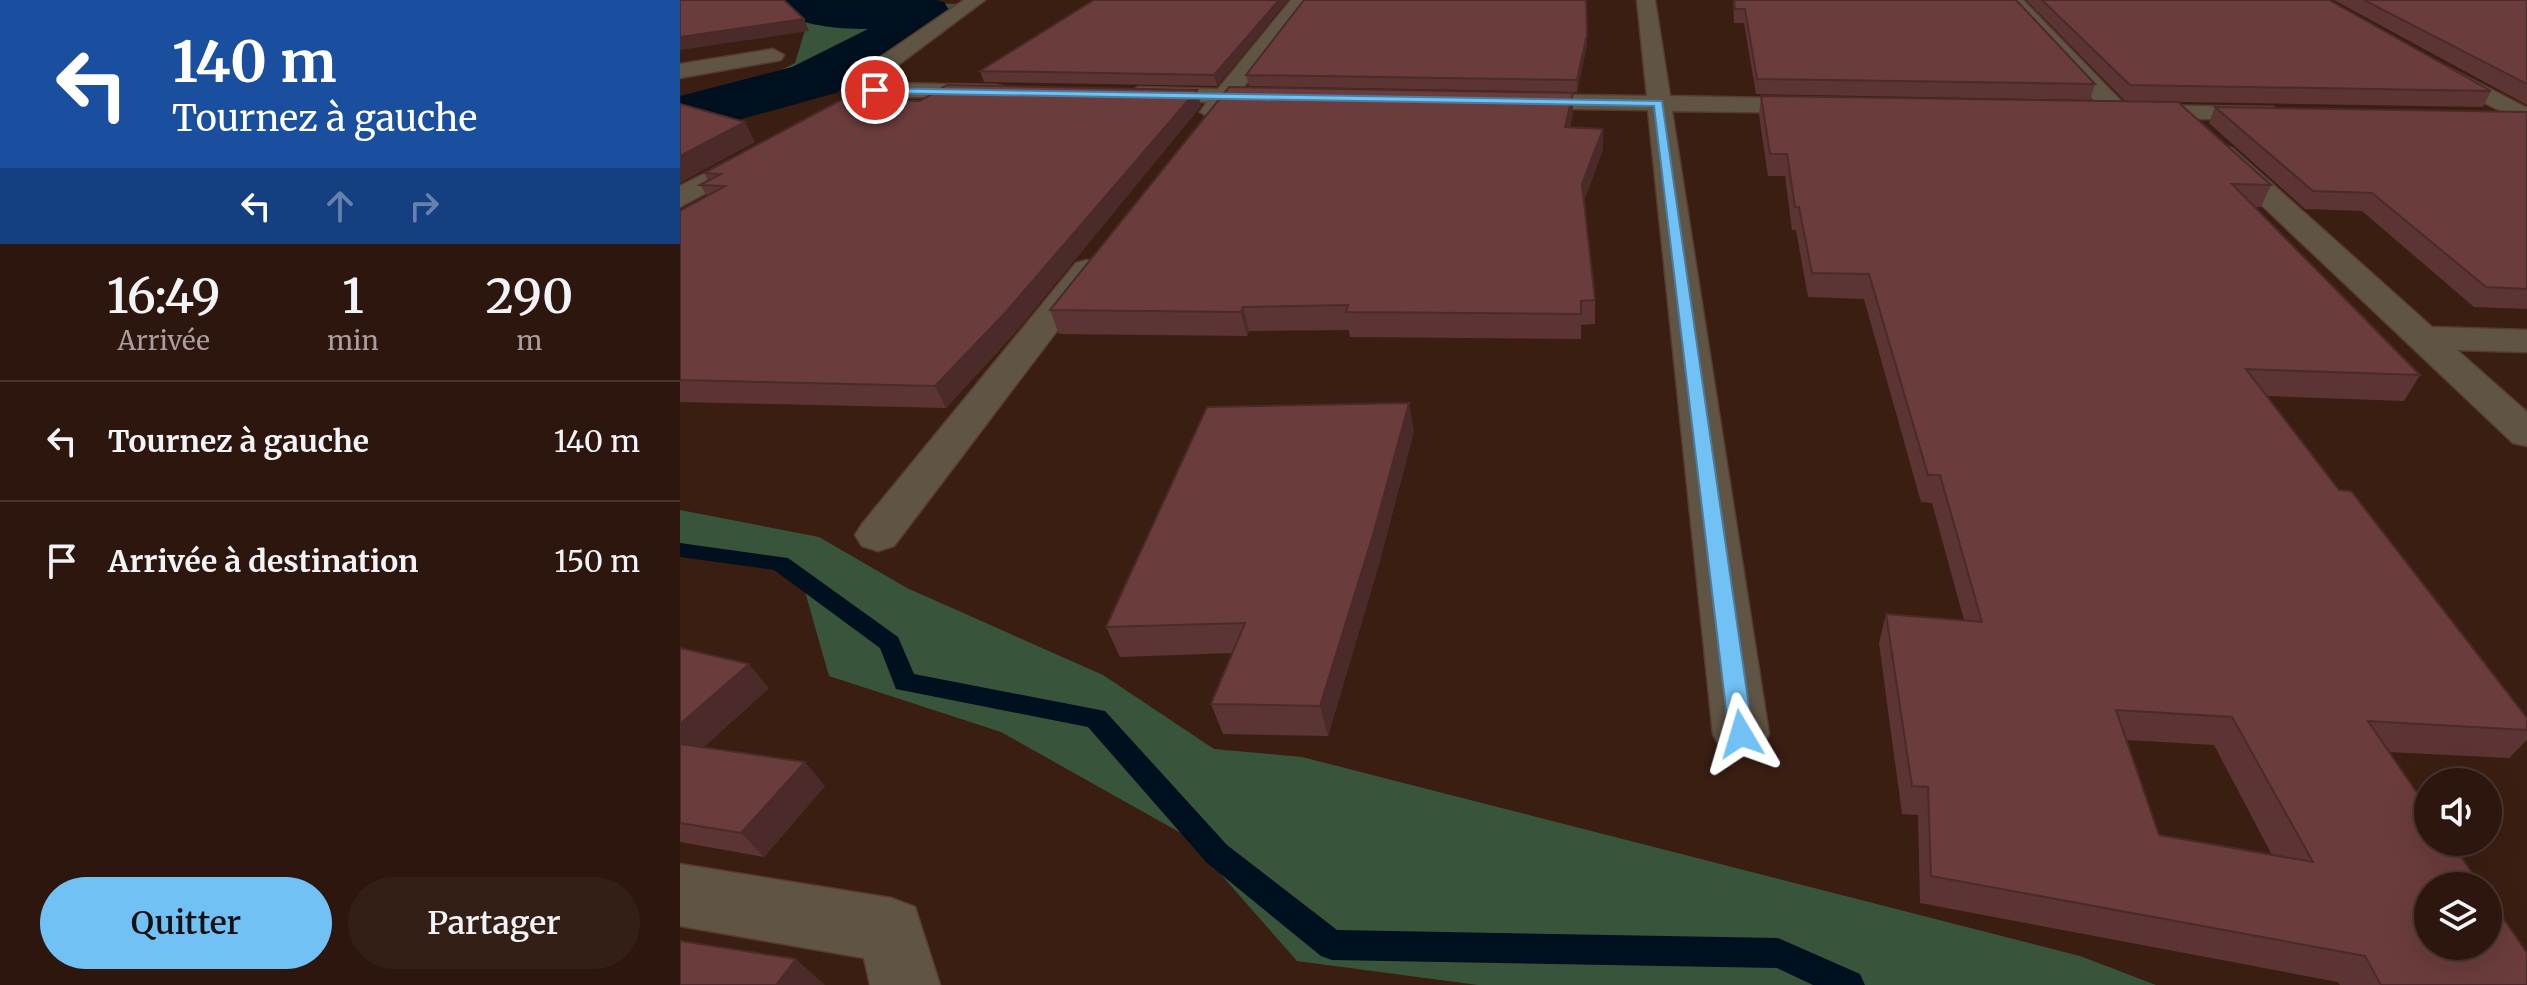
<!DOCTYPE html>
<html lang="fr">
<head>
<meta charset="utf-8">
<style>
  body { margin:0; font-family:Merriweather,serif; background:#341f17; color:#f1f3f6; height:100vh; display:flex; flex-direction:column; font-size:30px; white-space:nowrap }
  * { box-sizing:border-box; margin:0 }
  p { font-size:26px; color:#a69f9e }
  .icon { flex:none; width:44px; height:44px; fill:none; stroke:currentColor; stroke-width:2; stroke-linecap:round; stroke-linejoin:round }
  .map { position:relative; flex:1; overflow:hidden }
  .side { display:flex; flex-direction:column; background:#2c160e; width:680px }
  .side>* { flex:none }
  .hud { background:#1a4fa0; color:#fff; overflow:hidden }
  .fabs { position:absolute; left:1734px; top:768px; display:grid; gap:16px }
  .fabs a { display:grid; place-items:center; width:88px; height:88px; border-radius:50%; background:#2c160e; box-shadow:0 8px 32px #0002,0 0 0 2px #48352e; font-size:40px }
  .pin { position:absolute; display:grid; place-items:center; width:68px; height:68px; color:#fff; margin:-34px; border:4px solid #fff; border-radius:50%; box-shadow:0 2px 8px #0007 }
  .me { position:absolute; width:88px; margin:-44px; rotate:353deg; stroke-linejoin:round; filter:drop-shadow(0 0 6px #0008) }
  .turn { display:flex; align-items:center; gap:28px; height:168px; padding:0 40px; font-size:36px }
  .turn .icon { width:104px; height:104px; stroke-width:2.5 }
  .turn b { display:block; font-size:56px; line-height:68px }
  .lanes { display:flex; align-items:center; height:76px; padding:0 40px; background:#0003; justify-content:center; gap:40px; direction:ltr }
  .lanes .off { opacity:.35 }
  .eta { display:flex; justify-content:space-evenly; align-items:center; height:136px; text-align:center }
  .eta b { font-size:48px; font-weight:600; line-height:56px }
  .primary-button { display:flex; gap:16px; margin-top:auto; padding:16px 40px }
  .primary-button a { flex:1; height:92px; border-radius:48px; background:#72c1f5; color:#111; font-size:32px; font-weight:600; line-height:92px; text-align:center }
  .primary-button a+a { background:#341f17; color:#f1f3f6 }
  ul { padding:0; list-style:none }
  li { display:flex; align-items:center; gap:24px; height:120px; padding:0 40px; border-top:2px solid #48352e }
  li div { flex:1 }
  li b { display:block; font-size:30px }
  li em { font-style:normal }
  main { display:flex; flex:1; min-height:0 }
  .map>svg:first-child { display:block }
  .green { fill:#38543a }
  .lines { fill:none; stroke-linecap:round; stroke-linejoin:round }
  .stream { fill:#00101f; fill-rule:evenodd }
  .river { fill:#00101f; fill-rule:evenodd }
  .minor-casing { stroke:#563b30; stroke-width:3 }
  .minor { fill:#605544; fill-rule:evenodd }
  .wall { fill:#5c3434; fill-rule:evenodd }
  .shaded-wall { fill:#4b2a2a }
  .building { fill:#6b3c3c; stroke:#4b2a2a; stroke-width:2; fill-rule:evenodd }
  .route { fill:#72c1f5; stroke:#4a7d9f; stroke-width:2 }
</style>
</head>
<body>
<main>
<section class="side">
<div class="hud">
<div class="turn"><svg class="icon" aria-label="left" viewBox="0 0 24 24"><path d="M17 20v-9H6M10 6l-5 5 5 5"/></svg><div><b>140 m</b>Tournez à gauche</div></div>
<div class="lanes"><svg class="icon" aria-label="left" viewBox="0 0 24 24"><path d="M17 20v-9H6M10 6l-5 5 5 5"/></svg><svg class="icon off" aria-label="ahead" viewBox="0 0 24 24"><path d="M12 20V5M6 11l6-6 6 6"/></svg><svg class="icon off" aria-label="right" viewBox="0 0 24 24"><path d="M7 20v-9h11M14 6l5 5-5 5"/></svg></div>
</div>
<div class="eta">
<div><b>16:49</b><p>Arrivée</p></div>
<div><b>1</b><p>min</p></div>
<div><b>290</b><p>m</p></div>
</div>
<ul>
<li><svg class="icon" aria-label="left" viewBox="0 0 24 24"><path d="M17 20v-9H6M10 6l-5 5 5 5"/></svg><div><b>Tournez à gauche</b></div><em>140 m</em></li>
<li><svg class="icon" aria-label="arrive" viewBox="0 0 24 24"><path d="M6 21V4h12l-3 4 3 4H6"/></svg><div><b>Arrivée à destination</b></div><em>150 m</em></li>
</ul>
<div class="primary-button"><a>Quitter</a><a>Partager</a></div>
</section>
<div class="map">
<svg width="1847" height="985" viewBox="0 0 1847 985">
  <rect width="100%" height="100%" fill="#3b1e12"/>
  <!-- green -->
  <path class="green" d="M96,0H218L216,3L282,4L180,75L0,126V105L66,87L115,63L125,30Z
    M0,510L139,537L227,588L423,675L534,749L622,757L1400,956L1476,985H798L617,961L508,837L321,732L149,676L120,574L0,554Z"/>
  <g class="lines">
    <!-- stream -->
    <path class="stream" d="M0,543L108,558L218,637L234,674L425,711L547,845L657,930L1098,938L1180,974L1185,985H1133L1097,968L652,960L641,956L527,863L408,727L216,689L200,648L94,570L0,557Z"/>
    <!-- river -->
    <path class="river" d="M88,0H256L264,2L271,13L247,45L197,67L156,93L0,136V96L112,67L188,29C158,29 106,26 88,0Z"/>
    <defs>
      <path id="minor" d="M284,0H305L210,71L208,83L317,85L325,87L329,92L325,97H200L182,107H166L162,102L184,86L192,63Z
        M611,0H630L562,89L609,92L613,97L609,102L551,103L541,117L532,119L520,112L527,102L458,101L446,94L458,87L538,89Z
        M957,0H975L990,96L1141,99L1153,106L1141,113L992,111L1089,734L1081,750L1061,757L1041,750L1033,734L968,110L834,108L822,101L834,94L967,96Z
        M1324,0H1343L1445,105L1593,107L1605,114L1593,121L1428,116Z
        M93,49L104,55L101,60L0,78V64Z
        M1754,60L1847,108V125L1746,72L1743,67L1746,62Z
        M1543,146L1552,148L1752,327L1847,330V352L1777,350L1847,412V446L1833,443L1534,160L1530,154L1534,148Z
        M71,150L80,152L84,158L80,164L0,207V186Z
        M407,260L418,263L423,270L214,546L198,551L182,546L175,535L182,524L396,263Z
        M0,864L211,898L235,907L260,985H190L184,958L0,926Z"/>
    </defs>
    <!-- minor casing -->
    <use href="#minor" class="minor-casing"/>
    <!-- minor -->
    <use href="#minor" class="minor"/>
  </g>
  <!-- wall -->
  <path class="wall" d="M414,0H608L537,86L304,82L300,71Z
    M1053,0H1336L1415,84L1410,100L1076,94L1064,23H1054Z
    M1346,0H1649L1811,91L1803,107L1445,101Z
    M1654,0H1847V105Z
    M907,45L897,92L569,86L566,75Z
    M893,93V112L890,127L923,149L904,201L915,300V324L901,325V339L670,337L669,330L569,331L567,336L379,334L370,310Z
    M1081,96L1591,185L1581,207H1575L1740,375L1724,401L1587,396L1659,490L1847,718V740L1829,758L1709,752L1847,985H1660L1658,982L1240,903L1238,815L1222,814L1199,643L1206,614L1284,620L1252,503L1241,502L1184,299L1128,297L1116,230H1112L1105,176H1088L1079,115ZM1446,740L1534,745L1592,855L1479,835Z
    M521,106L334,334L266,408L0,402V211L27,196L20,185L28,181L24,173Z
    M1535,107L1847,112V309L1794,307L1682,211L1625,209L1529,123Z
    M734,431L699,564L648,736L543,734L531,704L552,653L440,657L426,627Z
    M0,648L89,688L24,747L145,786L84,857L0,842Z"/>
  <!-- shaded-wall -->
  <path class="shaded-wall" d="M599,0H608L537,86L534,75Z
    M124,19L129,31L0,50V37Z
    M907,35V45L897,92V80Z
    M517,90L521,106L334,334L266,408L255,386Z
    M893,93V112L886,147L885,127Z
    M65,122L75,142L0,183V156Z
    M923,129V149L902,205V184Z
    M563,307L569,331L567,336L561,312Z
    M729,403L734,431L699,564L648,736L640,706Z
    M69,664L89,688L4,765L0,760V724Z
    M125,762L145,786L84,857L61,833Z
    M116,959L145,985H96Z"/>
  <!-- building -->
  <path class="building" d="M0,0H104L124,19L0,37Z
    M414,0H599L534,75L300,71Z
    M624,0H906L907,35L897,80L566,75Z
    M1054,0H1336L1415,84L1077,79L1065,9H1055Z
    M1362,0H1649L1811,91L1450,85Z
    M1684,0H1847V84Z
    M267,85L517,90L325,313L255,386L0,380V211L45,186L20,185L41,174L24,173L163,99L240,101Z
    M549,87L893,93L885,127L923,129L902,184L915,300L901,301V314L666,312L668,305L563,307L561,312L370,310Z
    M1081,96L1498,102L1591,185L1552,184L1740,375L1566,369L1659,490L1671,491L1847,718V730L1688,721L1748,809V842H1771L1801,886H1748V946H1808V896L1847,953V985H1701L1685,956L1251,876L1248,787L1232,786L1206,614L1302,622L1260,475H1248L1189,274L1132,273L1119,207H1115L1107,154H1090ZM1436,710L1552,717L1633,862L1479,835Z
    M0,104L65,122L0,156Z
    M1535,107L1847,112V289L1806,287L1692,193L1633,191Z
    M729,403L693,535L640,706L531,704L565,623L426,627L527,407Z
    M0,648L69,664L0,724Z
    M0,744L125,762L61,833L0,823Z
    M0,941L116,959L96,985H0Z"/>
  <!-- route -->
  <path class="route" d="M191,88L982,101L1073,734L1069,741L1061,743L1053,741L1049,734L974,106L195,93Z"/>
</svg>
<div class="fabs">
<a><svg class="icon" aria-label="sound" viewBox="0 0 24 24"><path d="M4 9h4l5-4v14l-5-4H4zM17 9q2 3 0 6"/></svg></a>
<a><svg class="icon" aria-label="layers" viewBox="0 0 24 24"><path d="M12 4l9 5-9 5-9-5zM3 14l9 5 9-5"/></svg></a>
</div>
<div class="pin" style="left:195px;top:90px;background:#d93025"><svg class="icon" aria-label="arrive" viewBox="0 0 24 24"><path d="M6 21V4h12l-3 4 3 4H6"/></svg></div>
<svg class="me" style="left:1061px;top:734px" viewBox="-20 -20 40 40"><path d="M0-17L14 15 0 8-14 15z" fill="#72c1f5" stroke="#fff" stroke-width="4"/></svg>
</div>
</main>
</body>
</html>
